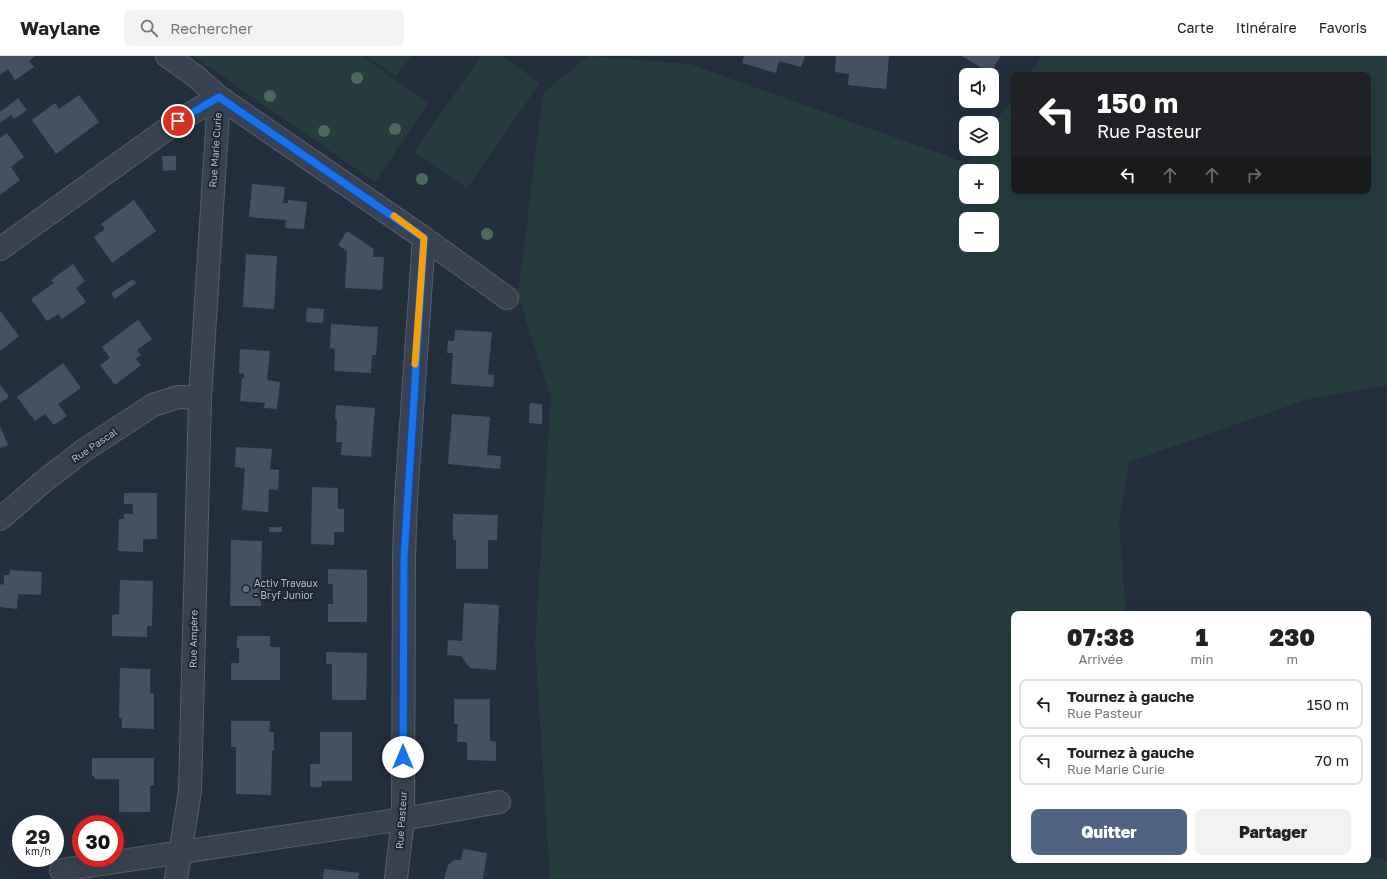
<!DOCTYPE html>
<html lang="fr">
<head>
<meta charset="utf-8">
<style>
  body { margin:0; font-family:"Golos Text",sans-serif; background:#f2f2f2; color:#202124; height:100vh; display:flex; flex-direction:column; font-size:15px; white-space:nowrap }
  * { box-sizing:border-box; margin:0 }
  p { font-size:13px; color:#757577 }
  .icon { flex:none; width:22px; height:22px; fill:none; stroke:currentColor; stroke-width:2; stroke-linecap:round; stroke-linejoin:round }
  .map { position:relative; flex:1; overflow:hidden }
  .details { position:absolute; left:1011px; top:555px; width:360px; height:252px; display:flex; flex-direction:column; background:#fff; border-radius:8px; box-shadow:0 4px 16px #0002 }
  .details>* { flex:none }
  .top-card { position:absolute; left:1011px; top:16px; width:360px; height:122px; border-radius:8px; box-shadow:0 4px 16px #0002; background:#202124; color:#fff; overflow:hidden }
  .fabs { position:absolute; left:959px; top:12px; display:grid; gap:8px }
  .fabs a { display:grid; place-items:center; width:40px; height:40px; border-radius:8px; background:#fff; box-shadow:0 4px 16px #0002; font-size:20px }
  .speed { position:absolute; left:12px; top:759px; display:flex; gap:8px; font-size:20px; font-weight:700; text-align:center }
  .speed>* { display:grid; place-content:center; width:52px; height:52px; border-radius:50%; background:#fff; box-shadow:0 4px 16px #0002; line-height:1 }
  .speed small { font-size:10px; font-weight:400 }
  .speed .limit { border:6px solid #d22; background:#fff; color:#111 }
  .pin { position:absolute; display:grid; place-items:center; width:34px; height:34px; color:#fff; margin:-17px; border:2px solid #fff; border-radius:50%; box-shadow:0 1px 4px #0007 }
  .me { position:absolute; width:44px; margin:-22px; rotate:0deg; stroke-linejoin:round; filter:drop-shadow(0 0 3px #0008) }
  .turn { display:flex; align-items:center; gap:14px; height:84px; padding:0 20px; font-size:18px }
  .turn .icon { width:52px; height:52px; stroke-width:2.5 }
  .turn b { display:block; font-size:28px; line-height:34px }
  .lanes { display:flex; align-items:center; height:38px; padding:0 20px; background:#0003; justify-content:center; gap:20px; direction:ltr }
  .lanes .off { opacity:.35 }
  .eta { display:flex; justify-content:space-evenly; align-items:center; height:68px; text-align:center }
  .eta b { font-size:24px; font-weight:800; line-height:28px }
  .action { display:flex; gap:8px; margin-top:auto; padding:8px 20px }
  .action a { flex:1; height:46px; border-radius:8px; background:#506383; color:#fff; font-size:16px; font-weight:800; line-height:46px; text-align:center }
  .action a+a { background:#f2f2f2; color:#202124 }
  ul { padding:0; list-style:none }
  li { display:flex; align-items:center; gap:12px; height:50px; margin:0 8px 6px; padding:0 12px; border:2px solid #e0e0e0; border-radius:8px }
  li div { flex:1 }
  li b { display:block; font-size:15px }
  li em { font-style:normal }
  header { display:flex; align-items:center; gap:24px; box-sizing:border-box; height:56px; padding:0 20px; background:#fff; border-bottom:1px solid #e0e0e0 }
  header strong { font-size:19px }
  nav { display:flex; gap:22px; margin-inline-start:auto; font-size:14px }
  .search { width:280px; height:36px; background:#f2f2f2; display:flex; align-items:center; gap:10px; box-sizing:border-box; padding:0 14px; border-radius:8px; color:#757577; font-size:15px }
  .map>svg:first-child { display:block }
  .green { fill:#263c3f; fill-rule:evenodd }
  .building { fill:#455162 }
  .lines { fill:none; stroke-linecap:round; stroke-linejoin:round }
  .minor-casing { stroke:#565f6c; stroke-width:24 }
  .minor { stroke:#38414e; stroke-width:22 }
  .tree { fill:#4b6a5d }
  .route-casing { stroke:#114b97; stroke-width:10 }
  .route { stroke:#1a73e8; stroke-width:7 }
  .slow { stroke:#f59e0b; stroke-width:7 }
  .service-dot { fill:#5c6f8a; stroke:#1d2633; stroke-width:1.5 }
  .labels { text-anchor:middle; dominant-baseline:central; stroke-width:4; stroke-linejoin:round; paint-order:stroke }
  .street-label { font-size:10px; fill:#b4bcc9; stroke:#1d2633 }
  .poi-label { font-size:10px; fill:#b4bcc9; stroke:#1d2633; text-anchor:start }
</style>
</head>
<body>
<header>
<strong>Waylane</strong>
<div class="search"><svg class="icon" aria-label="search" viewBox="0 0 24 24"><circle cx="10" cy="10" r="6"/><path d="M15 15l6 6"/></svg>Rechercher</div>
<nav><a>Carte</a><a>Itinéraire</a><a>Favoris</a></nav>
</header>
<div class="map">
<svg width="1387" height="823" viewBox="0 0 1387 823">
  <rect width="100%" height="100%" fill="#242f3e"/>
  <!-- green -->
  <path class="green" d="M193,0H362L428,47L375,126Z
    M367,0H411L396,21Z
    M481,0H502L540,27L467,132L414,96Z
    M588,0L690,8L966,107L977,93H992V71L1014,40V135H1368V19H1028L1042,0H1387V329L1305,344L1129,406L1119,468L1126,558H1014V804H1368V799L1387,805V823H550L535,587L551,341L518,240L543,37ZM966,115H992V141H966ZM966,163H992V189H966Z"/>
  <!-- building -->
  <path class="building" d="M0,0H35L29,5L34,11L15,24L8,13L0,19Z
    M744,0H805L801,11L779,5L776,17L742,7Z
    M836,0H889L886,33L848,29L849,18L835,16Z
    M962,0H1001L990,17Z
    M79,39L99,66L56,98L32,64L55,47L59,53Z
    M18,42L27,54L14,63L11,59L0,67V56Z
    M7,77L24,101L11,111L20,124L0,139V82Z
    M162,100H176V114L163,115Z
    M252,128L285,131L283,147H288V144L307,146L304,173L285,172L286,164L249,161Z
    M134,144L156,175L112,207L94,181L105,173L101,168Z
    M347,175L374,193L373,201H384L382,234L345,232L347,195L338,189Z
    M246,198L277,200L274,253L243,251Z
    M73,208L85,225L76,232L86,246L62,263L58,258L47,265L31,243L54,227L51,224Z
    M133,223L136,227L115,243L111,237Z
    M307,252L324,253L323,267L306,266Z
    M0,255L19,280L0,295Z
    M138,264L152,283L137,294L141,299L136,303L141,309L115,329L100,309L110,302L102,291Z
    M331,268L378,271L376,299H372L371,317L334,315L335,293L330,292Z
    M455,274L492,276L488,318L494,319L493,331L451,328L453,297H447L448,285H454Z
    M240,293L270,295L267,324L280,326L277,353L264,352L265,347L240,345L242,322H244V318L239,317Z
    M63,307L81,332L58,348L67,360L54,369L45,358L35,365L17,341Z
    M0,328L9,341L0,347Z
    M530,347L542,348V368L529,367Z
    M336,349L375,352L371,401L341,399L342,386H336L337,364L335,363Z
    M452,358L490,361L487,399L501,400L500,413L448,408Z
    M0,370L8,389L0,392Z
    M236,391L272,393L270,413L279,414L278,434L269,433L268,456L242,454L245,412L235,411Z
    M312,431L338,432V453H344V476H334V489L311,488Z
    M124,437H157V483H143V496L118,495L119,463H124V458H133V448H124Z
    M453,458L498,459L497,484H488V513H456V484H453Z
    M269,471H282V476H269Z
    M231,484L262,485L261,526H271V543L261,544V550H230Z
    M328,513L367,514V566H328V548H333V528H328Z
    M10,514L42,516L41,539L18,538L17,553L0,551V528L4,529V519H9Z
    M120,524L153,525L152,570H147V581L112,580V559L119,558Z
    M464,547L499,549L496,614L470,612L461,600L447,599L448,584L462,585Z
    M237,580H270V591H280V624H231V607H239V592H237Z
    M326,596L367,597L366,644H332V608H326Z
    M120,612L150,613V637H154V673L122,672V662H119Z
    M454,643H490V685L496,686V705L467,704V686H457L458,668H454Z
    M231,665H270L269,676H274V695H272L271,739L236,738V691H231Z
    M320,676H352V725H322V731H310V708H320Z
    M92,702H154V729L150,730V756H119V723H94V720H92Z
    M463,793L487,797L483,823H444L448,809L454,804H461Z
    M324,813L359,817L358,823H323Z"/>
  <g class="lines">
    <defs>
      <path id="minor" d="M167,0L194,19L219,41L424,182L406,443L404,502L403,763L396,823
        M424,182L507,242
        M0,193L178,65L219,41
        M0,463L44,425L83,395L153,349L178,341L200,342
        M61,814L403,763L499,746
        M176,823L190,735L200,342L219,41"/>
    </defs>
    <!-- minor casing -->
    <use href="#minor" class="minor-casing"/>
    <!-- minor -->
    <use href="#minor" class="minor"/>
  </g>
  <!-- trees -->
  <g class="tree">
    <circle cx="357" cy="22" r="6"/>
    <circle cx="270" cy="40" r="6"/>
    <circle cx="395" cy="73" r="6"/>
    <circle cx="324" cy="75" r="6"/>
    <circle cx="422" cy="123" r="6"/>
    <circle cx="487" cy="178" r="6"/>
  </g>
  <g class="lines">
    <defs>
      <path id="route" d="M178,65L219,41L424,182L404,502L403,701"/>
    </defs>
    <!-- route casing -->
    <use href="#route" class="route-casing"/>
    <!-- route -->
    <use href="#route" class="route"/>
    <!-- slow -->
    <path class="slow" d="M394,160L424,182L415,308"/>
  </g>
  <!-- markers -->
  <circle class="service-dot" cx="246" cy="533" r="4"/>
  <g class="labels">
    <!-- street labels -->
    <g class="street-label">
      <text transform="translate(215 94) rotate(-86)">Rue Marie Curie</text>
      <text transform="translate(94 389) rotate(-34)">Rue Pascal</text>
      <text transform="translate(193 583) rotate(-89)">Rue Ampère</text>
      <text transform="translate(401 764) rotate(-86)">Rue Pasteur</text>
    </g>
    <!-- poi labels -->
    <g class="poi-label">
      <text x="254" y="527">Activ Travaux<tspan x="254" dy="12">- Bryf Junior</tspan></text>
    </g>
  </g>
</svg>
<div class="fabs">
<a><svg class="icon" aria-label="sound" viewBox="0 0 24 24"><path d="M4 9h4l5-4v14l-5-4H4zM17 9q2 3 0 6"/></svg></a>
<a><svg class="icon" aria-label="layers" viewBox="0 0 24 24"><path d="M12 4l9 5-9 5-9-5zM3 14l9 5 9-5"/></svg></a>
<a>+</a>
<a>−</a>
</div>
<div class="speed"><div>29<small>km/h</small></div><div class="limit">30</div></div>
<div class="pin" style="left:178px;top:65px;background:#d93025"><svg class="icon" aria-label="arrive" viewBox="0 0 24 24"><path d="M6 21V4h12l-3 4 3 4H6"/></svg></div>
<svg class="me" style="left:403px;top:701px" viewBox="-20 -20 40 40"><circle r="19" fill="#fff"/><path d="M0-13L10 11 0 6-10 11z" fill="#1a73e8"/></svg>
<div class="top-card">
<div class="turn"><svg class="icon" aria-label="left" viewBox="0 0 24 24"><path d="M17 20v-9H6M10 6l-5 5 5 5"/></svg><div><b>150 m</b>Rue Pasteur</div></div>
<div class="lanes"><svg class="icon" aria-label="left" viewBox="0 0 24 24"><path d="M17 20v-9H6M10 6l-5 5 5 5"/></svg><svg class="icon off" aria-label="ahead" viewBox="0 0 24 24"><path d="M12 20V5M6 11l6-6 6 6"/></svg><svg class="icon off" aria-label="ahead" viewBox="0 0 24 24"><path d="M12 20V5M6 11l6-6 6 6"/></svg><svg class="icon off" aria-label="right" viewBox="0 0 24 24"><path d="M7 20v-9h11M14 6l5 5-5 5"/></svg></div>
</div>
<section class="details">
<div class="eta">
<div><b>07:38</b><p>Arrivée</p></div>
<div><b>1</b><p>min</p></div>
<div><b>230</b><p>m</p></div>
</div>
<ul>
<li><svg class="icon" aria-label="left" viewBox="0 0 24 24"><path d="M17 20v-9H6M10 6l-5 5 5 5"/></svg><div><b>Tournez à gauche</b><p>Rue Pasteur</p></div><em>150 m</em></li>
<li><svg class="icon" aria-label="left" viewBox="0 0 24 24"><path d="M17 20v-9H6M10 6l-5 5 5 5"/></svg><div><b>Tournez à gauche</b><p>Rue Marie Curie</p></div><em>70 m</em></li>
</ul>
<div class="action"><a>Quitter</a><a>Partager</a></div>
</section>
</div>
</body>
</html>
